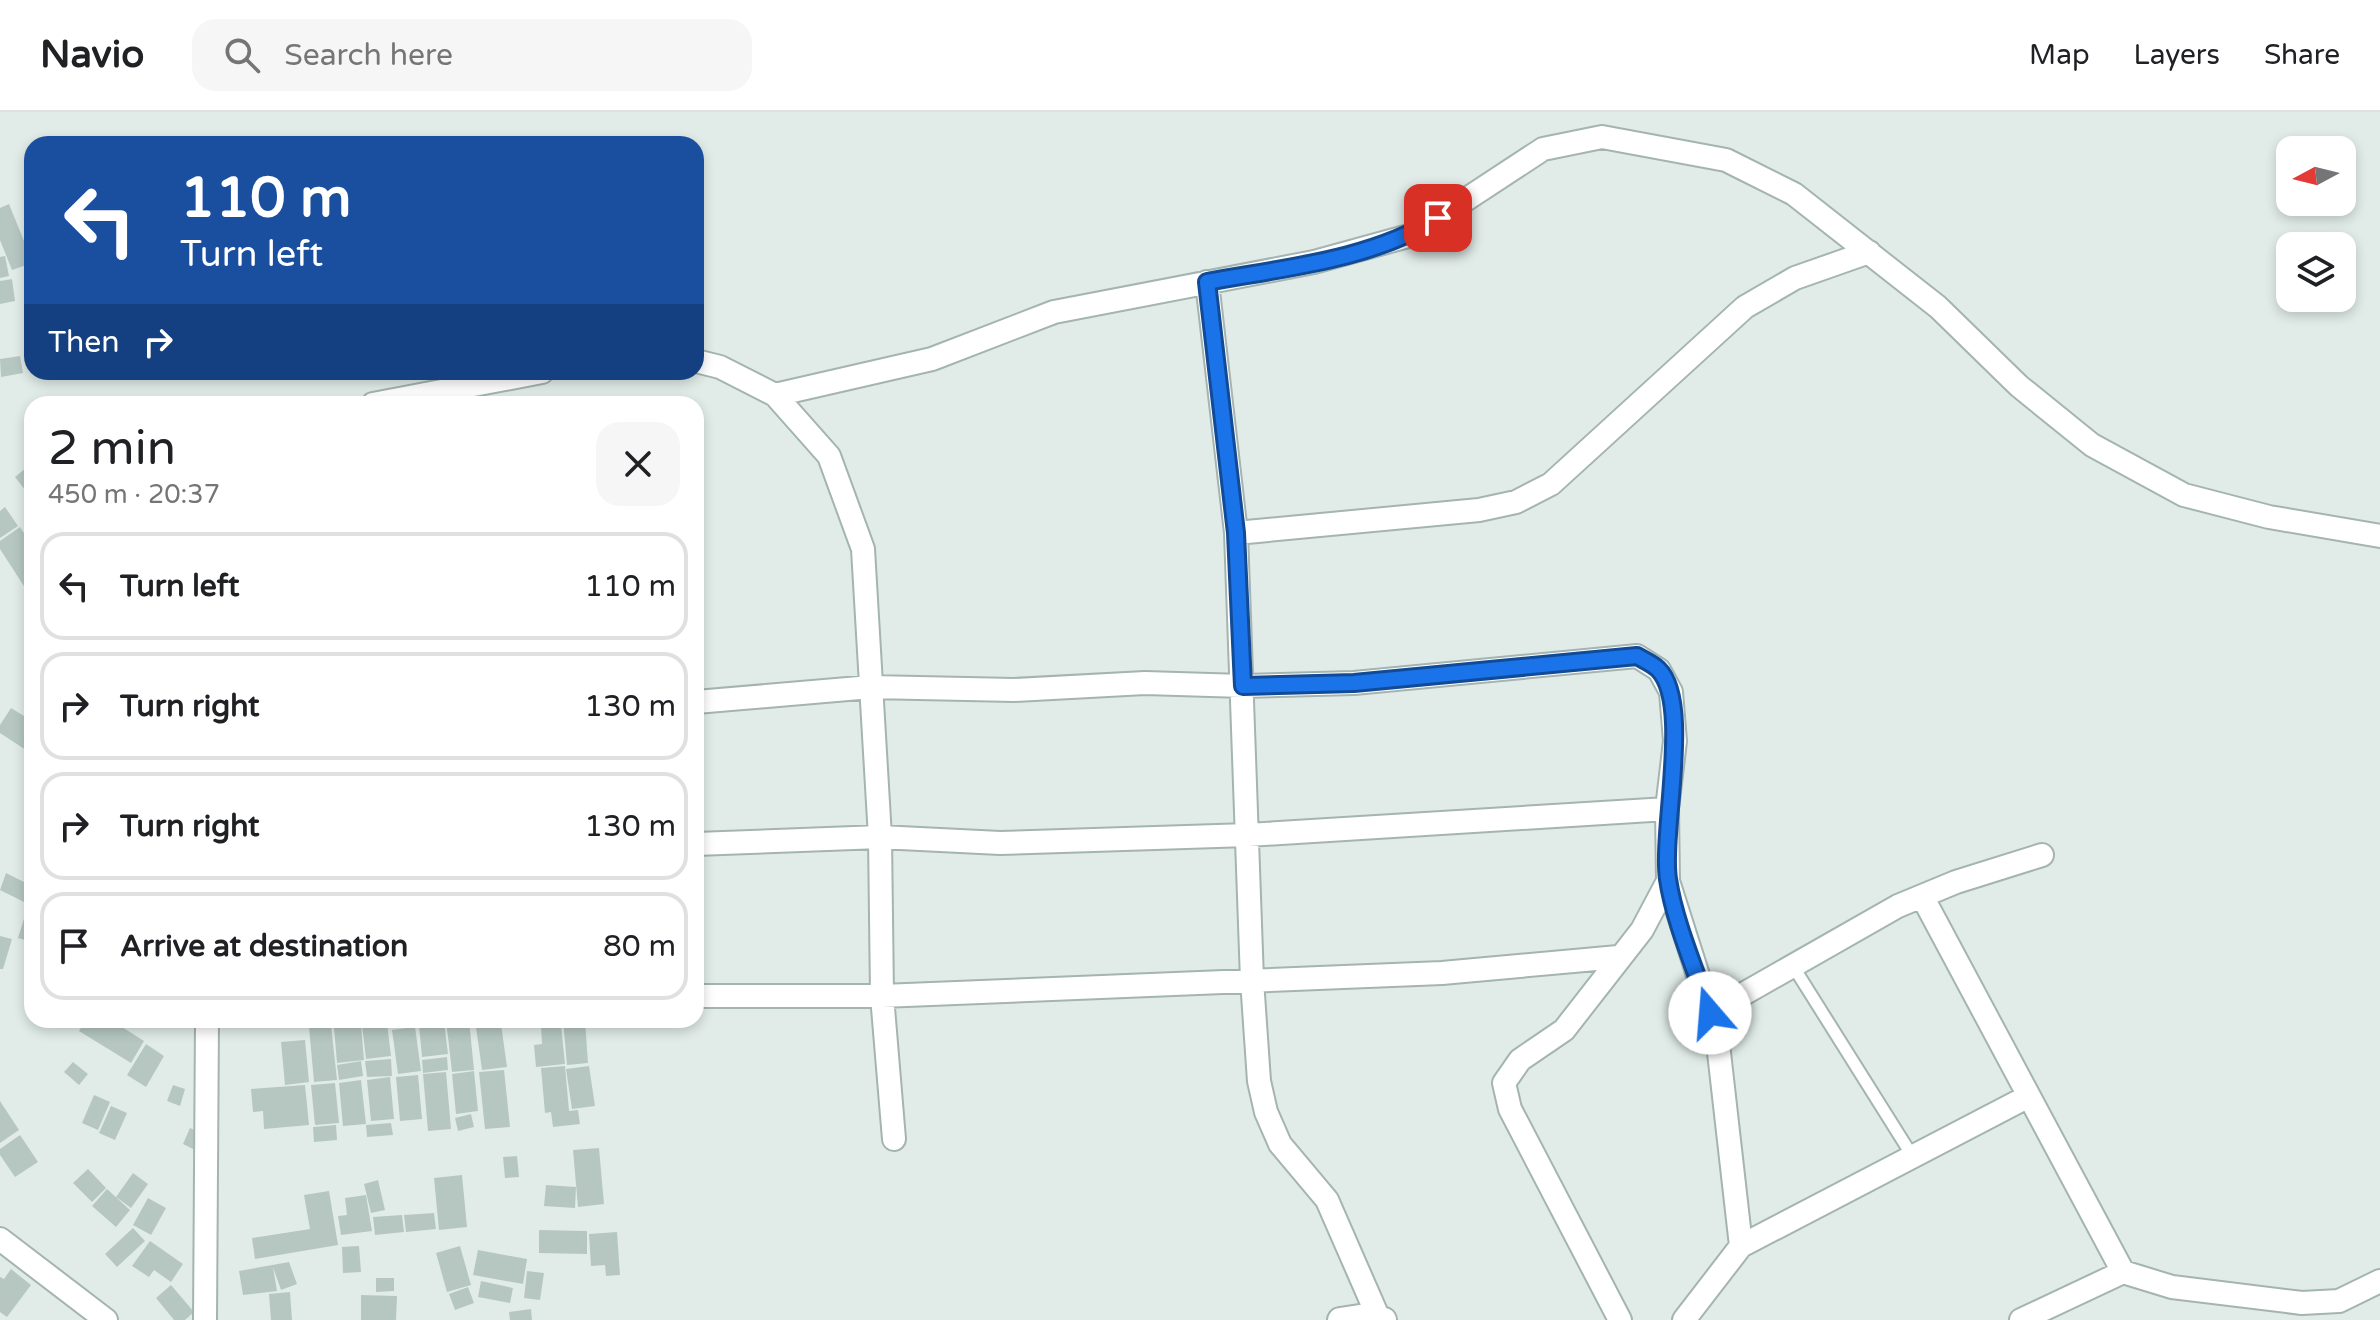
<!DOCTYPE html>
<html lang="en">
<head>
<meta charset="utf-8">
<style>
  body { margin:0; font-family:"Varela Round",sans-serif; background:#f6f6f6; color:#202124; height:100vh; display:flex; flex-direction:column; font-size:30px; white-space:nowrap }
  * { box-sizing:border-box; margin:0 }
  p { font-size:26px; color:#757577 }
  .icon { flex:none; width:44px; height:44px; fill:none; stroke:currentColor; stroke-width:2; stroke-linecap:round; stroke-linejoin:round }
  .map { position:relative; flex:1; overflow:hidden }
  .drawer { position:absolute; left:24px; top:284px; width:680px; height:632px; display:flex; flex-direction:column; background:#fff; border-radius:24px; box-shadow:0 4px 12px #0003 }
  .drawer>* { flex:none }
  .hud { position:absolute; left:24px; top:24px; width:680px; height:244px; border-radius:24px; box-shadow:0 4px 12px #0003; background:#1a4fa0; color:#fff; overflow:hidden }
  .needle { width:52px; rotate:263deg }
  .buttons { position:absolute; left:2276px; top:24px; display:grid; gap:16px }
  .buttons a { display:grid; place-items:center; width:80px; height:80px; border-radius:16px; background:#fff; box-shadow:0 4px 12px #0003; font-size:40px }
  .pin { position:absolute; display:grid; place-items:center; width:68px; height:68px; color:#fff; margin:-34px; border-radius:16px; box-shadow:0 4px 12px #0006 }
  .me { position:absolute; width:88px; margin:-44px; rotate:342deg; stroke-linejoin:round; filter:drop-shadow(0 0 6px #0008) }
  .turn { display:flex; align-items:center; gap:28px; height:168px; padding:0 24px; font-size:36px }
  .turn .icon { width:104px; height:104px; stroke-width:2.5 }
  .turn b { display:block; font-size:56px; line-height:68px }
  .then { display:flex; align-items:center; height:76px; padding:0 24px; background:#0003; gap:16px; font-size:30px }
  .round { display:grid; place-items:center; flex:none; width:84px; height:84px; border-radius:24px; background:#f6f6f6 }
  .head { display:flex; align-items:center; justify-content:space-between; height:136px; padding:0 24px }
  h1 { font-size:48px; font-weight:600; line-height:60px }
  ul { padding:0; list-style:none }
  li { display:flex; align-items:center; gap:24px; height:108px; margin:0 16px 12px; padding:0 8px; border:4px solid #e0e0e0; border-radius:24px }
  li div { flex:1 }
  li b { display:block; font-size:30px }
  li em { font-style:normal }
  header { display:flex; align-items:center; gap:48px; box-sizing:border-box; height:112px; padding:0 40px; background:#fff; border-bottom:2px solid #e0e0e0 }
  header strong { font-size:38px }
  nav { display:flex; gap:44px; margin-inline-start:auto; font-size:28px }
  .search { width:560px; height:72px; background:#f6f6f6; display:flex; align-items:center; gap:20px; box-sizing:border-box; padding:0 28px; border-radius:24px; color:#757577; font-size:30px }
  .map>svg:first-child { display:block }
  .building { fill:#b6c7c2 }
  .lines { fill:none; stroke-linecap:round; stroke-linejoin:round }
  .service-casing { stroke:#a4b4b1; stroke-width:15 }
  .minor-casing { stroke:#a4b4b1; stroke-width:26 }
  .tertiary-casing { stroke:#a4b4b1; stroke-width:28 }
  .service { stroke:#fff; stroke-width:11 }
  .minor { stroke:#fff; stroke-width:22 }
  .tertiary { stroke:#fff; stroke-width:24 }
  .route-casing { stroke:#114b97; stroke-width:20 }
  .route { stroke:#1a73e8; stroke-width:14 }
</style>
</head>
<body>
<header>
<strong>Navio</strong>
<div class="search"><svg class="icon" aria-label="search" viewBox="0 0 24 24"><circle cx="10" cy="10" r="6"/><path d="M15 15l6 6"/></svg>Search here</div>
<nav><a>Map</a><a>Layers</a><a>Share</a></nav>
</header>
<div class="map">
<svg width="2380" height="1208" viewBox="0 0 2380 1208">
  <rect width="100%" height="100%" fill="#e1ece9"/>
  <!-- building -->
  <path class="building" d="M9,92L24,129L32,126V151L12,158L0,128V96Z
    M5,144L9,164L0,166V145Z
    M12,167L15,189L0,192V169Z
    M20,244L23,261L1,265L0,247Z
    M32,351V387L15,365Z
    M5,395L18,414L0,426V399Z
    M20,415L32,434L29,482L0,437V429Z
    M11,596L32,609V642L0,621V613Z
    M6,761L32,774L28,792L0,778Z
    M27,797L32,799V830L18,826Z
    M0,824L12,827L3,857H0Z
    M86,908H111L144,929L131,951L79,919Z
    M446,908H469L474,958L452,960Z
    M563,908H585L588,951L567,953Z
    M444,910L448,942L422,945L419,913Z
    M387,911L391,944L366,947L362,913Z
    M501,912L507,955L482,958L476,915Z
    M331,913L337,968L314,970L309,915Z
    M361,913L364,948L337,951L334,916Z
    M561,913L565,952L536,955L534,933L542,932L541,914Z
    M415,915L421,959L398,962L392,918Z
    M305,928L309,970L285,973L281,930Z
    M146,932L164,944L146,975L127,963Z
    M447,945L448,958L423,961L422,948Z
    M391,947L392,964L367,965L365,949Z
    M361,949L363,964L339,968L337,953Z
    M73,950L88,962L79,973L64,960Z
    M565,954L569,999L578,998L580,1012L553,1015L551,1000L545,1001L541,956Z
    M589,954L595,994L572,997L566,957Z
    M504,958L510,1015L485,1017L479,960Z
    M474,959L478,999L456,1002L452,962Z
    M446,960L451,1017L428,1019L423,962Z
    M418,963L422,1007L400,1009L396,965Z
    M390,965L394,1007L371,1009L367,968Z
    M361,968L366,1012L343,1014L339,971Z
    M335,971L339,1011L315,1013L311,973Z
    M173,973L185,977L180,994L167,989Z
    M305,973L309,1013L264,1017L263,999L253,1000L251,977Z
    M94,983L110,990L98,1018L82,1011Z
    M0,989L19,1018L0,1031Z
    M111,994L127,1001L115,1028L99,1021Z
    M471,1002L474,1015L458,1019L455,1006Z
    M391,1011L393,1023L367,1025L366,1013Z
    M336,1013L337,1028L314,1030L313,1015Z
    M190,1016L201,1021L193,1037L183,1032Z
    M20,1023L38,1050L15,1065L0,1043V1037Z
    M599,1036L604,1092L578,1095L573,1038Z
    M517,1044L519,1065L505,1066L503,1045Z
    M88,1057L106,1076L92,1090L73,1071Z
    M133,1061L148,1072L131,1096L116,1085Z
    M462,1063L467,1115L439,1118L434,1066Z
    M378,1068L385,1098L371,1101L364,1072Z
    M546,1073L576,1075L575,1096L544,1094Z
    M107,1077L130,1098L116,1115L92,1094Z
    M329,1079L338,1133L255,1147L252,1126L310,1117L304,1083Z
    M366,1083L372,1119L341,1123L338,1104L347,1103L345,1086Z
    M148,1086L166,1096L151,1123L133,1113Z
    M434,1101L436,1117L406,1120L404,1103Z
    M402,1103L404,1120L375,1123L373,1105Z
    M133,1116L145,1129L117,1155L105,1142Z
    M539,1118L587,1119V1142L539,1141Z
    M617,1120L620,1163L606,1164L605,1153L591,1154L589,1122Z
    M150,1129L183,1152L171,1170L154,1158L149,1165L132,1154Z
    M359,1134L361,1160L343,1161L342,1135Z
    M460,1134L471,1173L447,1180L436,1141Z
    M478,1138L527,1147L523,1172L473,1163Z
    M289,1150L297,1172L281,1178L273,1155L277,1179L243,1183L239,1159Z
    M11,1157L31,1173L7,1205L0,1200V1165L4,1167Z
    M527,1159L544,1161L540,1188L524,1186Z
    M376,1166H394V1179L376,1180Z
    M481,1169L513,1176L510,1191L478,1185Z
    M171,1173L194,1200L185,1208H174L156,1186Z
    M468,1175L474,1191L455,1198L449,1182Z
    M290,1180L292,1208H271L269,1182Z
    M361,1183L397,1184L396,1208H361Z
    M531,1197L532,1208H510L509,1200Z"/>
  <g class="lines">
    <defs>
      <path id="service" d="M1793,854L1913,1045"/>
      <path id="minor" d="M1207,170L1236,421L1252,868L1259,969L1266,1000L1280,1032L1327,1088L1379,1207
        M696,249L720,255L775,283L829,344L863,437L880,725L882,884L894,1027
        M775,283L932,247L1054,200L1314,150L1412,123L1543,37L1602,25L1726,48L1794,82L1938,195L2019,274L2092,333L2184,383L2269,405L2380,424
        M373,292L542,260
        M1236,421L1479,398L1516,390L1551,372L1745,195L1795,166L1869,140
        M696,590L871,575L1014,578L1145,571L1243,574L1354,571L1637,544L1659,558L1671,580L1675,629L1667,697L1668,769L1642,818L1564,918L1520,948L1504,971L1510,997L1620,1208
        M696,732L880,725L1000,731L1248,723L1667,697
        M1668,769L1717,923L1741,1134L1684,1208
        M1922,784L2123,1160
        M696,884H882L1442,861L1618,845
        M1710,901L1898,794L1956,770L2042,743
        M0,1127L106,1208
        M1741,1134L2029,984
        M205,1208L207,908
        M2021,1208L2123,1160L2172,1175L2302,1191L2339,1189L2380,1169"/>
      <path id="tertiary" d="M1340,1208L1366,1204L1384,1208"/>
    </defs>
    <!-- service casing -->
    <use href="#service" class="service-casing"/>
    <!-- minor casing -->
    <use href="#minor" class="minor-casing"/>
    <!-- tertiary casing -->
    <use href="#tertiary" class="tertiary-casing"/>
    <!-- service -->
    <use href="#service" class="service"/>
    <!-- minor -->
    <use href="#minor" class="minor"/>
    <!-- tertiary -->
    <use href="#tertiary" class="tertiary"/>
  </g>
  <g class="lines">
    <defs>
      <path id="route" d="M1438,106C1371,148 1283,156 1207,170L1236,421L1243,574L1354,571L1637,544C1644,548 1653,552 1658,557C1692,590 1661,718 1668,767C1674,809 1696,859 1710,901"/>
    </defs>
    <!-- route casing -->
    <use href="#route" class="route-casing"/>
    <!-- route -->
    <use href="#route" class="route"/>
  </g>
</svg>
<div class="buttons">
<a><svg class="needle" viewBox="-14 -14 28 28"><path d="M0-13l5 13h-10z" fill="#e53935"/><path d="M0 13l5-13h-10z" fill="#757577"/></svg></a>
<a><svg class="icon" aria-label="layers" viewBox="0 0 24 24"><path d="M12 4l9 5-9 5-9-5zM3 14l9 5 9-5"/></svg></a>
</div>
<div class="pin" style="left:1438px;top:106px;background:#d93025"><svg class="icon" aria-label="arrive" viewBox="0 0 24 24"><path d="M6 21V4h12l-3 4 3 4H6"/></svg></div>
<svg class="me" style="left:1710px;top:901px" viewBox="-20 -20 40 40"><circle r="19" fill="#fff"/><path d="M0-13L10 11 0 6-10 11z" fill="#1a73e8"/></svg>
<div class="hud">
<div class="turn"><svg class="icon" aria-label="left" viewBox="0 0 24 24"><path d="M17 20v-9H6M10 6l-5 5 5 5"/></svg><div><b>110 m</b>Turn left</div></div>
<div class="then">Then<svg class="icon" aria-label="right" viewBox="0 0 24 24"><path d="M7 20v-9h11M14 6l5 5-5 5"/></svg></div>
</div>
<section class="drawer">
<div class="head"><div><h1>2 min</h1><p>450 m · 20:37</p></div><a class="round"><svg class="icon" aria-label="close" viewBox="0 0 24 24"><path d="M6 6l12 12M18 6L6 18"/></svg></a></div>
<ul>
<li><svg class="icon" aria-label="left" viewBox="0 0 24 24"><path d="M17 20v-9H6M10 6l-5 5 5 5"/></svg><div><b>Turn left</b></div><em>110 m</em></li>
<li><svg class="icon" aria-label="right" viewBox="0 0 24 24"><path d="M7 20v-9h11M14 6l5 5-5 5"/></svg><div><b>Turn right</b></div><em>130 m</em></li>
<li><svg class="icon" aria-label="right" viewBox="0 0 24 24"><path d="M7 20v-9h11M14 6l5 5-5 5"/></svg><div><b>Turn right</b></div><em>130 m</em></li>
<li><svg class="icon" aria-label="arrive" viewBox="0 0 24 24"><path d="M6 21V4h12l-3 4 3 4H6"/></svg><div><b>Arrive at destination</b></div><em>80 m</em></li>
</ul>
</section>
</div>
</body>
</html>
